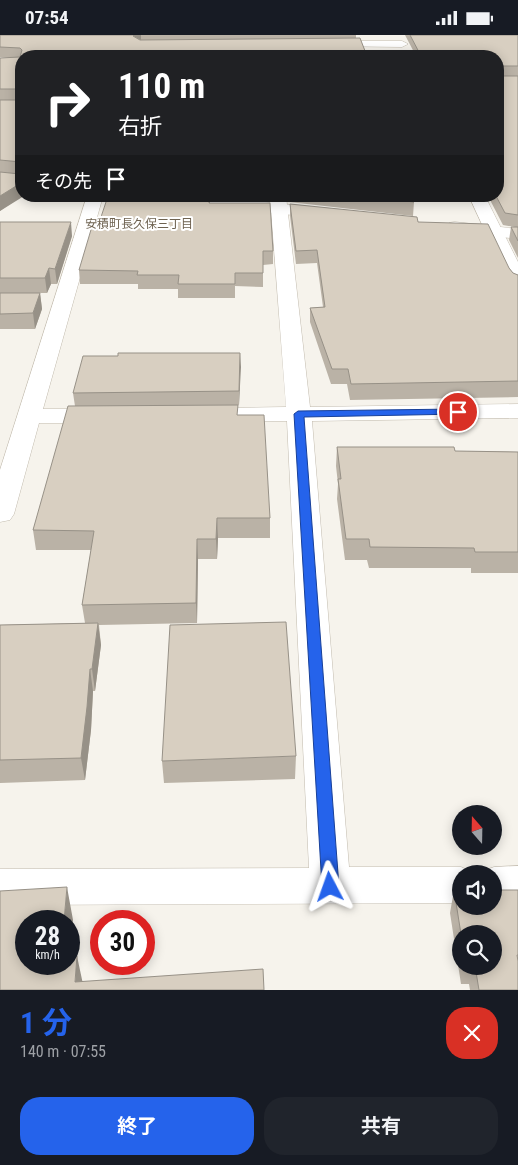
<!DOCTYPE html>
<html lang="ja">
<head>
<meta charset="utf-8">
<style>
  body { margin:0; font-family:"Roboto Condensed","Noto Sans JP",sans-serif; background:#20242c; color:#f1f3f6; height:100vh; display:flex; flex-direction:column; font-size:19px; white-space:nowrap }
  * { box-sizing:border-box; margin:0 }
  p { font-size:16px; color:#9ea1a6 }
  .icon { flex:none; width:28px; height:28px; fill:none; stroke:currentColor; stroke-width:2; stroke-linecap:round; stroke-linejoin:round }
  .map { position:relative; height:955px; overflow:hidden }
  .drawer { display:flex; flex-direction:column; background:#171b24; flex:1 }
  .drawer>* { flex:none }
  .banner { position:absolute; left:15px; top:15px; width:489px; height:152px; border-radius:20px; box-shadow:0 2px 12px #0003; background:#202124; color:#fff; overflow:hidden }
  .needle { width:32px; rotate:340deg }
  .buttons { position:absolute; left:452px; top:770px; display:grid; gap:10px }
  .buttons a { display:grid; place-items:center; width:50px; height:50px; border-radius:50%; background:#171b24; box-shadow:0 2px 12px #0003; font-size:25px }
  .speed { position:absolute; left:15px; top:875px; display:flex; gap:10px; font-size:25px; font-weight:700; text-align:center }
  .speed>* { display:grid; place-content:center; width:65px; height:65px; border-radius:50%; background:#171b24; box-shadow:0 2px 12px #0003; line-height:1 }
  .speed small { font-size:12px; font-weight:400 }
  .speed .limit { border:8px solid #d22; background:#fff; color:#111 }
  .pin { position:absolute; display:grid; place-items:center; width:42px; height:42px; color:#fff; margin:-21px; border:2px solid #fff; border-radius:50%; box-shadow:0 1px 5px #0007 }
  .me { position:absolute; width:55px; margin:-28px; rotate:356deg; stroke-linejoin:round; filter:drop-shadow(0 0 4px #0008) }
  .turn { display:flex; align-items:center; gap:18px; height:105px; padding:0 20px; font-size:22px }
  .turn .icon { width:65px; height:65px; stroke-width:2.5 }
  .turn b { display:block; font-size:35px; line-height:42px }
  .then { display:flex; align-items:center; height:48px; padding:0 20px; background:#0003; gap:10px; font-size:19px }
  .round { display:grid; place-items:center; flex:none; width:52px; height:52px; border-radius:20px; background:#20242c }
  .overview { display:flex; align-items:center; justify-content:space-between; height:85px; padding:0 20px }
  h1 { font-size:30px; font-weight:700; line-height:38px; color:#2563eb }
  .primary-button { display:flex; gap:10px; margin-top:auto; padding:10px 20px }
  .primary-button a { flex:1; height:58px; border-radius:20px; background:#2563eb; color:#fff; font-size:20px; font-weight:700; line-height:58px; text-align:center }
  .primary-button a+a { background:#20242c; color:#f1f3f6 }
  .status { display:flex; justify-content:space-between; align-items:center; height:35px; padding:0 25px; background:#171b24; direction:ltr }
  .status svg { height:14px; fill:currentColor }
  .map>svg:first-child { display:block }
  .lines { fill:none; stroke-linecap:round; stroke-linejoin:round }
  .minor-casing { stroke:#c2bbae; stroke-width:1 }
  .tertiary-casing { stroke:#c2bbae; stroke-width:1 }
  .minor { fill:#fff; fill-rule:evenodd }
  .tertiary { fill:#fff; fill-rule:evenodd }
  .wall { fill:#bab2a6; fill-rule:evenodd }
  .shaded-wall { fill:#979187 }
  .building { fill:#d8cfc1; stroke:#979187 }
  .route { fill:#2563eb; stroke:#184099 }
  .labels { text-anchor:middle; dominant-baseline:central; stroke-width:4; stroke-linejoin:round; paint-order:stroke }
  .far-neighbourhood-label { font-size:12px; fill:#6e6250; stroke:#fff }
</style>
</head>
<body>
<div class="status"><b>07:54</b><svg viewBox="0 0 49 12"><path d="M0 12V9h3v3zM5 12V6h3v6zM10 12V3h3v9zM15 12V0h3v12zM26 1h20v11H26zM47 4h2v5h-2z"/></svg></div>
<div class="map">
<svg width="518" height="955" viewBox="0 0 518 955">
  <rect width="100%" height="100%" fill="#f6f3ec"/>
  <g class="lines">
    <defs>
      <path id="minor" d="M325,6H402L408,9L402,12L321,11L319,9L321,7Z
        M87,161H103L43,374H102L111,376L114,381L111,386L102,388H39L14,479L10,485L0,487V435Z
        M270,161H286L310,372L518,369V383L312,386L349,832H461L476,839H461V868L0,870V834L309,833L287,386L228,387L219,385L216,380L219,375L228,373L286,372Z
        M469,161H485L518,227V252L511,250L508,246Z
        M518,831V867L494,868V839H479L480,837L494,832Z"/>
      <path id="tertiary" d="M157,161H212L328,174L334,175L337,179L334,183L328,184L165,166L159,164Z
        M455,187L518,194V204L449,196L446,192L449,188Z"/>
    </defs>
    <!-- minor casing -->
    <use href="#minor" class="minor-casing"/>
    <!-- tertiary casing -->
    <use href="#tertiary" class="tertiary-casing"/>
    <!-- minor -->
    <use href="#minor" class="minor"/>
    <!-- tertiary -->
    <use href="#tertiary" class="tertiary"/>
  </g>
  <!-- wall -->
  <path class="wall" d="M0,0H356V3L21,21V161L0,176V23H11L0,22Z
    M405,0H518V41H498H518V223L509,205L511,192H515L503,190L488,161H498V21H416Z
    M289,161H413L414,167L413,181L289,167Z
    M210,162V168L273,216V229L263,230V252L235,251V263H178V254H138V249H80L79,235L99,188Z
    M290,169L418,187L509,233L513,238L518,240V362L350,365L347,349H331L310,287V273L323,272L317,228L296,229L290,181Z
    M0,187L72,201L57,249H51L47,258H0Z
    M0,258H40L42,274L35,294H0Z
    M240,318L239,370L173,371L238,380L270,483V503H218L217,524H198L197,588L99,590L101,610L95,656H93L91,695L85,745L0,748V590L85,588L82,570L91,515H36L33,495L75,371L73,358L118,321Z
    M337,412L455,416L518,417V538H471V533H369L367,525H345L337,464L338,449L336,431Z
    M296,721L295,744L164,748L162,726Z
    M454,855H518V955H470L469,949H461L450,878ZM461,899L494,931H461Z"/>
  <!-- shaded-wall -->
  <path class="shaded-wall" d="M134,0H141V5L133,1Z
    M21,148V161H24L0,176V161Z
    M71,187L72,201L57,249L55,234Z
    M49,233L51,249L47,258L45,243Z
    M40,258L42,274L35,294L33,278Z
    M240,318L241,332L239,370V356Z
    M217,483L218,503L217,524L216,504Z
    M197,504L198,524L197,588L196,568Z
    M98,588L101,610L95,656L92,634Z
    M90,634L93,656L91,695L85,745L81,723Z
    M67,852L73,885L67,955L69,929V886H64Z
    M77,921L84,954L75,947Z"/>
  <!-- building -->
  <path class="building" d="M0,0H134L133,1L140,5L360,3L367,21H21V148L0,161V137L20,139L21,127L0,125V65H21V54H0V23L20,22L22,15L20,13L0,12Z
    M410,0H518V31H498V41H518V180L505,178L496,161H498V21H421Z
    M108,161H169L210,162L209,168H270L273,216H263V238H235V249H178L179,240H137L138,236L79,235L93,188H99Z
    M360,161H413L414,167Z
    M290,169L417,182L418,187L488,189L509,233L513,238L518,240V346L351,349L348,334H332L310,273L325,272L317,215L296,216Z
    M0,187H71L55,234L49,233L45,243H0Z
    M511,192H518V206Z
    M0,258H40L33,278L0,279Z
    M118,318H240L239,356L73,358L83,321H118Z
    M238,370L237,380H264L270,483H217L216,504H197L196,568L82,570L94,496L33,495L68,371Z
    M337,412H454L455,416L518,417V517H475L474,513L370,512L369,504H346L338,444H341Z
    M286,587L296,721L162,726L170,590Z
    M98,588L92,634H90L87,672L81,723L0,725V590Z
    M67,852L64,886H26V929H69V922L77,921L75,947L263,934L264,955H0V856Z
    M454,855H461V871H494V855H518V920H517L518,926V955H479L475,931H494V899H461Z"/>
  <!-- route -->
  <path class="route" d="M458,374L462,375V379L304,382L339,852L336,857L330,859L324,857L322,852L294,379L298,376Z"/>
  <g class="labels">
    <!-- far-neighbourhood labels -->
    <g class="far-neighbourhood-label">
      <text x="139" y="189">安積町長久保三丁目</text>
    </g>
  </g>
</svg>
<div class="buttons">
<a><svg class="needle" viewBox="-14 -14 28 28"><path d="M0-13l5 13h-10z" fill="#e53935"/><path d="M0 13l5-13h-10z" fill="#9ea1a6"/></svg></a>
<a><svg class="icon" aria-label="sound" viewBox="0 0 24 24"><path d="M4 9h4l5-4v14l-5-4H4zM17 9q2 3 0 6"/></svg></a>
<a><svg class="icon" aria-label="search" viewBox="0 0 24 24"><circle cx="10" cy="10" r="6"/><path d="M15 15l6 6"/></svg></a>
</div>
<div class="speed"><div>28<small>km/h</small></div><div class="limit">30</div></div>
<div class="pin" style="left:458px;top:377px;background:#d93025"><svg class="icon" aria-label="arrive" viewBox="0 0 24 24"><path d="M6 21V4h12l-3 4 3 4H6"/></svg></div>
<svg class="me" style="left:330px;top:852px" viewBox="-20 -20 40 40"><path d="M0-17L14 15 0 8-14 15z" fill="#2563eb" stroke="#fff" stroke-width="4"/></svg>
<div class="banner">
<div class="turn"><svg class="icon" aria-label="right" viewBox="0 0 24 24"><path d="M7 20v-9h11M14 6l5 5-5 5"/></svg><div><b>110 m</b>右折</div></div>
<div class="then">その先<svg class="icon" aria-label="arrive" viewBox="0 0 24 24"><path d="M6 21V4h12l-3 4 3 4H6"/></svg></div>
</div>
</div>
<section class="drawer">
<div class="overview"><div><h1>1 分</h1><p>140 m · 07:55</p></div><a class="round" style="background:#d93025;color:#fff"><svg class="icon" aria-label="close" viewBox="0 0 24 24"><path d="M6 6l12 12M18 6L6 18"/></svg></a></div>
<div class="primary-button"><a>終了</a><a>共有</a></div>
</section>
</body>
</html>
